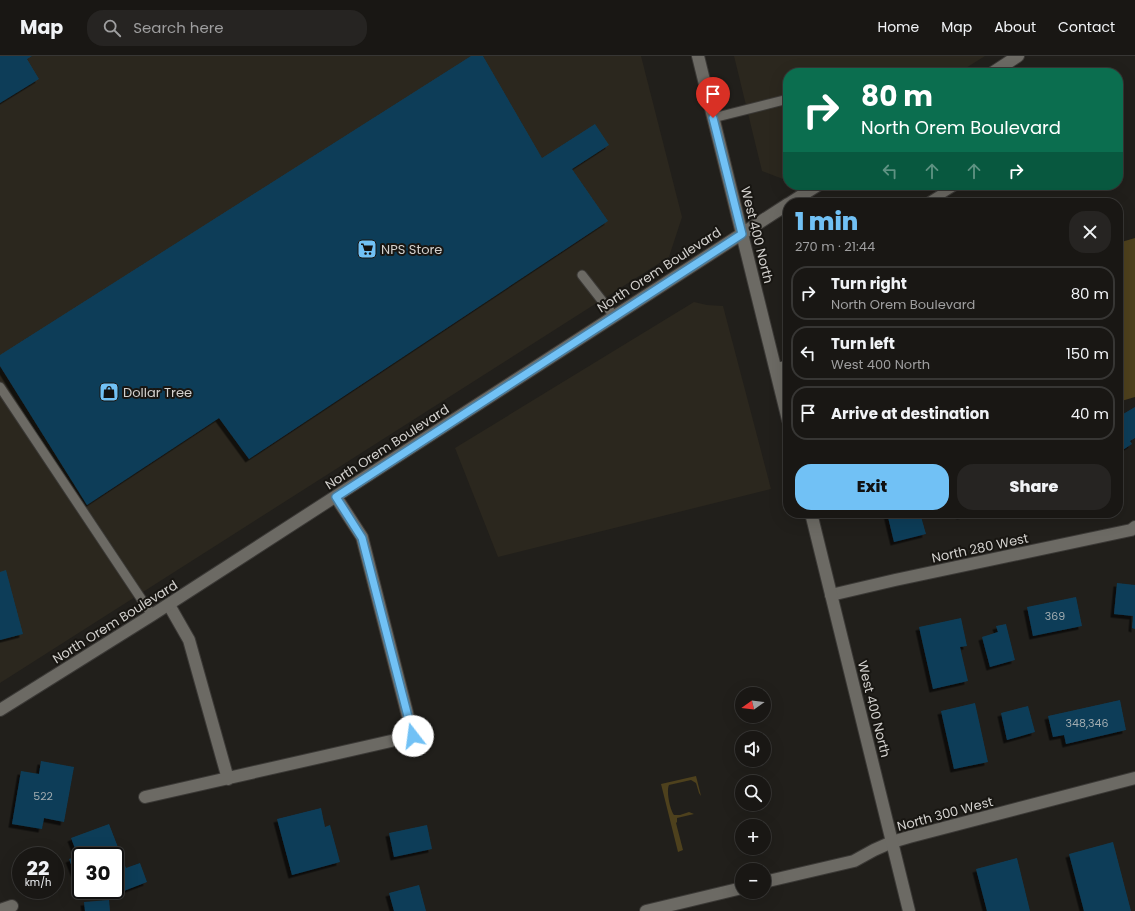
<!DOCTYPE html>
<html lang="en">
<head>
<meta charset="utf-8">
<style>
  body { margin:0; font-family:Poppins,sans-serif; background:#262422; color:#f1f3f6; height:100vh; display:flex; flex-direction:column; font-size:15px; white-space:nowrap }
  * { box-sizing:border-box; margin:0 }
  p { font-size:13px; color:#9f9fa0 }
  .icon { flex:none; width:22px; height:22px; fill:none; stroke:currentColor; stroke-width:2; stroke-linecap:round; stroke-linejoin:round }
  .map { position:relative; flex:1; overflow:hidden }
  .sheet { position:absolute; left:783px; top:142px; width:340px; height:320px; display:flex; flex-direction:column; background:#191714; border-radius:16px; box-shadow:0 4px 16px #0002,0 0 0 1px #373634 }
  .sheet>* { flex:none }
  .top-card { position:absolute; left:783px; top:12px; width:340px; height:122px; border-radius:16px; box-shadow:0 4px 16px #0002,0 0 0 1px #373634; background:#0b6e4f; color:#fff; overflow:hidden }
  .needle { width:26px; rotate:256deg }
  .buttons { position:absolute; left:735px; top:631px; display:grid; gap:8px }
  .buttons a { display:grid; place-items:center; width:36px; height:36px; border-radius:50%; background:#191714; box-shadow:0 4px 16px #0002,0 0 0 1px #373634; font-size:20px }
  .speed { position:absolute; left:12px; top:791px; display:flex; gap:8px; font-size:20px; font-weight:700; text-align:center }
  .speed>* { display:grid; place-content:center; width:52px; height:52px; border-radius:50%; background:#191714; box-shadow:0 4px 16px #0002,0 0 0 1px #373634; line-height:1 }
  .speed small { font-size:10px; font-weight:400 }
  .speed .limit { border:2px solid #111; border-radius:6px; background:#fff; color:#111 }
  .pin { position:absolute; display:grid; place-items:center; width:34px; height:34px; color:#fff; margin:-41px -17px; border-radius:50% 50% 50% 0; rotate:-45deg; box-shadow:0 0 4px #0007 }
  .pin .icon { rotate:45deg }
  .me { position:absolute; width:44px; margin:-22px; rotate:345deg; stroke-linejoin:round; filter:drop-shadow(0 0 3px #0008) }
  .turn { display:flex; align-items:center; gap:14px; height:84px; padding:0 12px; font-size:18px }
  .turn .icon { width:52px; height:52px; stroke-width:2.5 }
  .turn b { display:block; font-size:28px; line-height:34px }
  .lanes { display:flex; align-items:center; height:38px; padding:0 12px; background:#0003; justify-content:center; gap:20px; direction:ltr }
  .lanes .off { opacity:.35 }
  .round { display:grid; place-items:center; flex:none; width:42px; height:42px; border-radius:16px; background:#262422 }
  .overview { display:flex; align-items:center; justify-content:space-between; height:68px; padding:0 12px }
  h1 { font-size:24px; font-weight:800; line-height:30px; color:#71c1f5 }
  .primary-button { display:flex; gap:8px; margin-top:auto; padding:8px 12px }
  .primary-button a { flex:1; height:46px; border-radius:16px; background:#71c1f5; color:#111; font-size:16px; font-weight:800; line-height:46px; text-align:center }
  .primary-button a+a { background:#262422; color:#f1f3f6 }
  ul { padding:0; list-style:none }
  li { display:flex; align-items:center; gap:12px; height:54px; margin:0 8px 6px; padding:0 4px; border:2px solid #373634; border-radius:16px }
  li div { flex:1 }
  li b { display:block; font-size:15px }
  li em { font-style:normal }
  header { display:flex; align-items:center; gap:24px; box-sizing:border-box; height:56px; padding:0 20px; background:#191714; border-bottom:1px solid #373634 }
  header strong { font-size:19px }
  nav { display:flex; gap:22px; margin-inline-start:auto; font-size:14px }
  .search { width:280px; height:36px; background:#262422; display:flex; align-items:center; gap:10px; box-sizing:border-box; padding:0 14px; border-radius:16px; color:#9f9fa0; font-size:15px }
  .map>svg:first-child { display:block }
  .built { fill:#2b271e }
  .green { fill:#4e411d }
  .building { fill:#0f3d58; filter:url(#shadow) }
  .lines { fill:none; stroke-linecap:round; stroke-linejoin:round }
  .lane-casing { stroke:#3b3936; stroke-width:11 }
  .street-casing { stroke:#3b3936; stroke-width:14 }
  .secondary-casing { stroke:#3b3936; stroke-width:14 }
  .lane { stroke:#6c6a64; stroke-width:9 }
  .street { stroke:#6c6a64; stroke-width:12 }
  .secondary { stroke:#6c6a64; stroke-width:12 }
  .route-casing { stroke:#497d9f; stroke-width:10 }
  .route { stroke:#71c1f5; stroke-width:7 }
  .labels { text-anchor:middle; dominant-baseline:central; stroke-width:4; stroke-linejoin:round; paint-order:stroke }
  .number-label { font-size:11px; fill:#a2acb0 }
  .street-label { font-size:13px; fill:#d3d1ce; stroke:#181612 }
  .poi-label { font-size:13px; fill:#d3d1ce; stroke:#181612; text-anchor:start }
</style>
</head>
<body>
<header>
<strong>Map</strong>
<div class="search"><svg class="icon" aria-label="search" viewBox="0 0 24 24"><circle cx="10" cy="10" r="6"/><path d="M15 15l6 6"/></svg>Search here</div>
<nav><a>Home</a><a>Map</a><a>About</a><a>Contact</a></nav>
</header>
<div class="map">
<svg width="1135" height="855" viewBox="0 0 1135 855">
  <defs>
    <filter id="shadow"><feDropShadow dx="-3.5" dy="3.5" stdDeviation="0" flood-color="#0009"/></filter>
  </defs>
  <rect width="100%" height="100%" fill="#211f1b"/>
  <!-- built -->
  <path class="built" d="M0,0H641L682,161L669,201L0,627Z
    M734,0H985L958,17H788V125L762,115Z
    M694,246L707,249L723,250L771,433L498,501L455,392Z"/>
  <!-- green -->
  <path class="green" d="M1135,182V341L1118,346V187Z
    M696,720L701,740L699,737L696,727L691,724L669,729C666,735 670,754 674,759H680L689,756L694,758L677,762V766L676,767L683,794L678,796L661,728Z"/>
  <!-- building -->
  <path class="building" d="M0,0H32L27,3L39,23L0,47Z
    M471,0H483L542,102L595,68L609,89L572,113L608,165L249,403L219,362L87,449L0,310V299Z
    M1135,351V382L1130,385L1132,388L1118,397V361Z
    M887,457H920L926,478L894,486Z
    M959,457H971L960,460Z
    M6,514L23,578L0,584V516Z
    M1117,527L1135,529V573L1132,572L1133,560L1114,558Z
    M1076,541L1082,570L1033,580L1027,551Z
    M961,562L967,590L960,591L968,625L933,633L919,571Z
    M1006,568L1015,604L990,611L982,581L998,576L996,570Z
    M1120,644L1126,674L1066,688L1064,679L1053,681L1048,660Z
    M975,647L988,706L954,713L941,655Z
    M1028,650L1035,676L1007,684L1001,657Z
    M41,705L74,711L64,766L44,762L42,773L12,768L21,715L39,718Z
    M321,752L325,771L330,769L340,806L292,819L277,763Z
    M109,768L126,812L140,807L147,826L121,836L115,819V800H81V834L69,803L78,800L71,782Z
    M427,769L432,793L394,801L389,777Z
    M1113,786L1131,855H1084L1069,798Z
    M1017,802L1030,855H987L976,813Z
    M419,829L426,855H394L389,837Z
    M109,844L110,855H85L84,846Z"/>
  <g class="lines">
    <defs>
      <path id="lane" d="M713,62L788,43
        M927,147L956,129
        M582,219L614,260
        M775,312L788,309
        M0,331L152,559"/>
      <path id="street" d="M831,539L895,524L1131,474L1135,471
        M169,549L189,584L228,723
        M145,741L413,680L362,481L336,441
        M764,826L854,805L874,794L892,786L909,781L1135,722
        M0,854L12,850
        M646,855L742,832"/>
      <path id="secondary" d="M698,0L788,364
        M992,17L1018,0
        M790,147L818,129
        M811,457L909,855
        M0,654L152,559L788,148"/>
    </defs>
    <!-- lane casing -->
    <use href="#lane" class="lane-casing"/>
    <!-- street casing -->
    <use href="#street" class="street-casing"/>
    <!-- secondary casing -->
    <use href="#secondary" class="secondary-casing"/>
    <!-- lane -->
    <use href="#lane" class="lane"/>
    <!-- street -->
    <use href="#street" class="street"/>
    <!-- secondary -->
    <use href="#secondary" class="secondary"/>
  </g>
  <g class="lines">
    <defs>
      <path id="route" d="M413,680L362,482L336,441L742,178L713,62"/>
    </defs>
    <!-- route casing -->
    <use href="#route" class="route-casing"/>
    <!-- route -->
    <use href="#route" class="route"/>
  </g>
  <!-- icons -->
  <defs>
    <symbol id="supermarket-square" viewBox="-11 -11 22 22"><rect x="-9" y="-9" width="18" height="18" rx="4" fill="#71c1f5" stroke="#181612"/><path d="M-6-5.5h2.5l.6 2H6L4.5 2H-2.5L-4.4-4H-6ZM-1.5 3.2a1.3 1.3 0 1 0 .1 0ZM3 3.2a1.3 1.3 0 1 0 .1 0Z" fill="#111"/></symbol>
    <symbol id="shop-square" viewBox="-11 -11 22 22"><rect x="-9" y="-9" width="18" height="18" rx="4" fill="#71c1f5" stroke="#181612"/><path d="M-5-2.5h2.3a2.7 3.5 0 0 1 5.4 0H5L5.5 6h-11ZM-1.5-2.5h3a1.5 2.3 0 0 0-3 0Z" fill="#111"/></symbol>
  </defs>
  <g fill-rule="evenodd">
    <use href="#supermarket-square" x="356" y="182" width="22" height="22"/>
    <use href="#shop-square" x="98" y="325" width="22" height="22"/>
  </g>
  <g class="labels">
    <!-- number labels -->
    <g class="number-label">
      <text x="1055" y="560">369</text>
      <text x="1087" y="667">348,346</text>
      <text x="43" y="740">522</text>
    </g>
    <!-- street labels -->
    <g class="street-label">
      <text transform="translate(757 179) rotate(76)">West 400 North</text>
      <text transform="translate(659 214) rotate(-33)">North Orem Boulevard</text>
      <text transform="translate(387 391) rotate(-33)">North Orem Boulevard</text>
      <text transform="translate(980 492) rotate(-12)">North 280 West</text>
      <text transform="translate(115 566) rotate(-32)">North Orem Boulevard</text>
      <text transform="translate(874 653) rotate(76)">West 400 North</text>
      <text transform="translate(945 758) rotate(-15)">North 300 West</text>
    </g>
    <!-- poi labels -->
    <g class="poi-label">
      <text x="381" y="193">NPS Store</text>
      <text x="123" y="336">Dollar Tree</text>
    </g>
  </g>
</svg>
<div class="buttons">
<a><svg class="needle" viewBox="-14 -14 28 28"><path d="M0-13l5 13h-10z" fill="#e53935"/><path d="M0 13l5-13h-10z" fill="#9f9fa0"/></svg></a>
<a><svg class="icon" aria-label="sound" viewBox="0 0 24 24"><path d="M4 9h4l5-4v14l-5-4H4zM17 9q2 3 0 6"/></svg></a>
<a><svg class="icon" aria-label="search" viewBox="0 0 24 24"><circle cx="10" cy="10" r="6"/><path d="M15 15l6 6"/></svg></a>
<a>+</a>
<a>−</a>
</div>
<div class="speed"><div>22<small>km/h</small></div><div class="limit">30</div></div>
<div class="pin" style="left:713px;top:62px;background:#d93025"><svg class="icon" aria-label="arrive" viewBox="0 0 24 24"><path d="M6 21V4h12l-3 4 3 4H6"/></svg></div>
<svg class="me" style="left:413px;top:680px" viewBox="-20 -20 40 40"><circle r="19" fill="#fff"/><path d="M0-13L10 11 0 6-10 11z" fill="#71c1f5"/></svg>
<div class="top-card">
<div class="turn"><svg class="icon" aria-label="right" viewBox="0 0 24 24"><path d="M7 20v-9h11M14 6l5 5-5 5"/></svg><div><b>80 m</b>North Orem Boulevard</div></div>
<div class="lanes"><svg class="icon off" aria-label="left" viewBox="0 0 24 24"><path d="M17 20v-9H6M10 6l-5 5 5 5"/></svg><svg class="icon off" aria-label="ahead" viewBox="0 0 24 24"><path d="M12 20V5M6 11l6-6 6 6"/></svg><svg class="icon off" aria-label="ahead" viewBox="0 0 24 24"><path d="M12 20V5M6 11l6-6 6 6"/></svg><svg class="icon" aria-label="right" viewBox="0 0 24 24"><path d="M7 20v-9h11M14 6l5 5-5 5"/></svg></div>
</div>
<section class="sheet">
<div class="overview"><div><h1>1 min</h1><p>270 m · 21:44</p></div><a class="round"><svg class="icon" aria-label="close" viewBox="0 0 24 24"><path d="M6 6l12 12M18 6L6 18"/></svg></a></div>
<ul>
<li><svg class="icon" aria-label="right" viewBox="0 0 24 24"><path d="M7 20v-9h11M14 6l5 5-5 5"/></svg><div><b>Turn right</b><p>North Orem Boulevard</p></div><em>80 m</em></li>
<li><svg class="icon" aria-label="left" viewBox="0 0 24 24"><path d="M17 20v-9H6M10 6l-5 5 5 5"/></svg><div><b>Turn left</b><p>West 400 North</p></div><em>150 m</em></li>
<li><svg class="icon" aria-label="arrive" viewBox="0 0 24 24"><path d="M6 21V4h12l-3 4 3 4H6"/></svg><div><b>Arrive at destination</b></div><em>40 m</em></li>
</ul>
<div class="primary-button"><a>Exit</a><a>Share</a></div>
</section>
</div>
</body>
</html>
